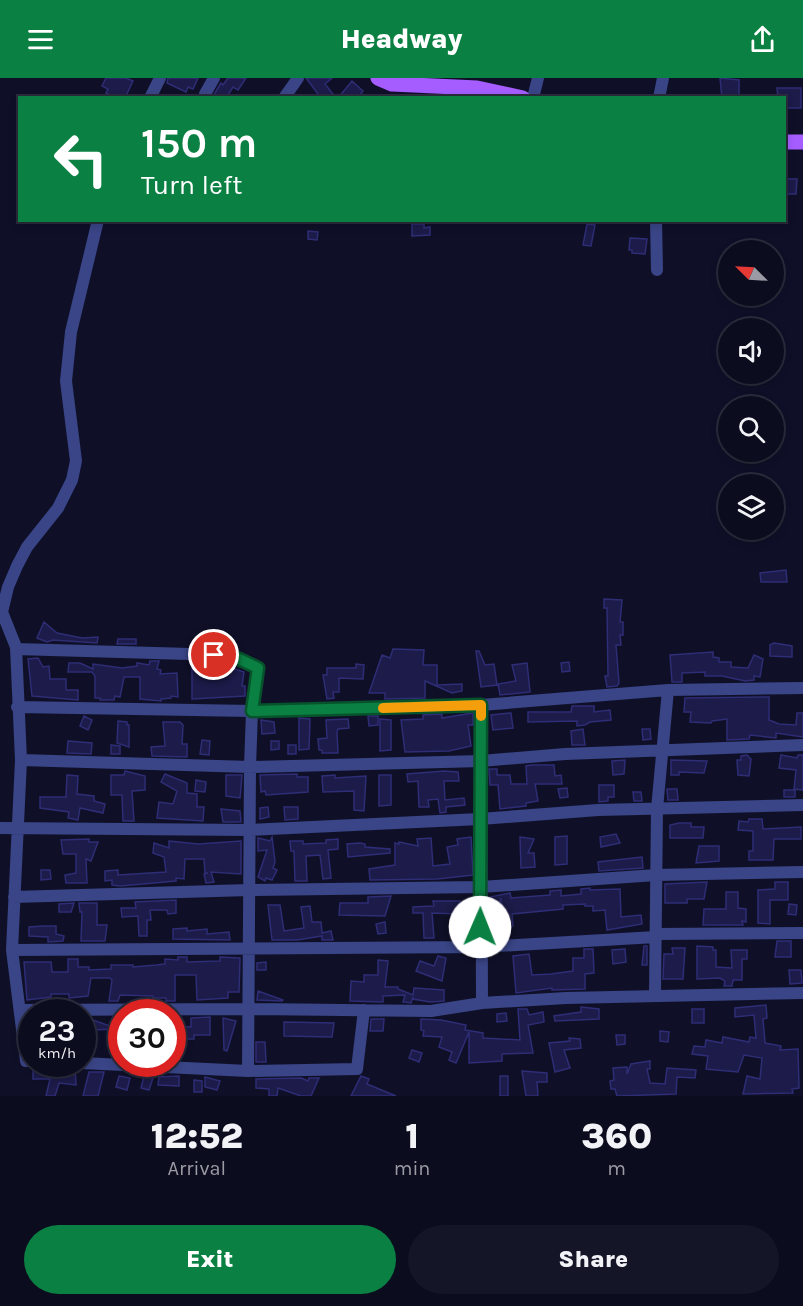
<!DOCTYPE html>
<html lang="en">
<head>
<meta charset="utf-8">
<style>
  body { margin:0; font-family:Karla,sans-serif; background:#141527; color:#f1f3f6; height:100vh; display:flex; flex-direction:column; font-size:22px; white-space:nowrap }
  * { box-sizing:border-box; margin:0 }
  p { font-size:20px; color:#9a9ba4 }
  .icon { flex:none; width:33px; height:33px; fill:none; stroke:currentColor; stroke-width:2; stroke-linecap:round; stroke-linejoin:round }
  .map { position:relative; height:1018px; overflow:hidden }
  .side { display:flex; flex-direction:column; background:#0b0c1e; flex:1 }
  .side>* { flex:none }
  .banner { position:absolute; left:18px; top:18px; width:768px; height:126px; border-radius:0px; box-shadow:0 3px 9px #0003,0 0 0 2px #2b2c3c; background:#0b8043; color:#fff; overflow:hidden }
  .needle { width:39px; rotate:294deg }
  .tools { position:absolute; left:718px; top:162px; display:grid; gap:12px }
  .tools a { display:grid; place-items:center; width:66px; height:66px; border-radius:50%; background:#0b0c1e; box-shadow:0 3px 9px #0003,0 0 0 2px #2b2c3c; font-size:30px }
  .speed { position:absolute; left:18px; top:921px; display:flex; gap:12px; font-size:30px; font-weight:700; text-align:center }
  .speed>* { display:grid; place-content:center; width:78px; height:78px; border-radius:50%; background:#0b0c1e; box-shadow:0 3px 9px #0003,0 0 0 2px #2b2c3c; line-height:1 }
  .speed small { font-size:15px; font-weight:400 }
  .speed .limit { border:9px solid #d22; background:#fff; color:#111 }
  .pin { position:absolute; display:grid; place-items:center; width:51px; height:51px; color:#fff; margin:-26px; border:3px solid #fff; border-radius:50%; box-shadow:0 2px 6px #0007 }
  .me { position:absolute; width:66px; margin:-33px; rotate:1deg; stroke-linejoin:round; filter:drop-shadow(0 0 4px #0008) }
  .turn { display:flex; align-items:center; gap:21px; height:126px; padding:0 24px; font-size:27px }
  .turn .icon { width:78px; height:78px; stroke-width:2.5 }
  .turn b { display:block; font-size:42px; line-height:51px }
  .eta { display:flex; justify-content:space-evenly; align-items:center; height:102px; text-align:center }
  .eta b { font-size:36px; font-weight:800; line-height:42px }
  .cta { display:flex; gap:12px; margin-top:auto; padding:12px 24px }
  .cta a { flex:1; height:69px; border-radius:36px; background:#0b8043; color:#fff; font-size:24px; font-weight:800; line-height:69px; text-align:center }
  .cta a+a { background:#141527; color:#f1f3f6 }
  header { display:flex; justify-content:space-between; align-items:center; height:78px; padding:0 24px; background:#0b8043; color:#fff; font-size:27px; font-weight:800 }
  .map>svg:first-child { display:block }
  .building { fill:#1c1b49; stroke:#2e2d75; stroke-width:1.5 }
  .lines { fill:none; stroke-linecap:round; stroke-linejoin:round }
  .minor { stroke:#3a4587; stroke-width:12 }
  .major { stroke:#a55dff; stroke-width:15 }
  .route-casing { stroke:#07532c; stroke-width:15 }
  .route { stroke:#0b8043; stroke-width:10 }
  .slow { stroke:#f59e0b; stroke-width:10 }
</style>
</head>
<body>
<header><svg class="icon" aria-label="menu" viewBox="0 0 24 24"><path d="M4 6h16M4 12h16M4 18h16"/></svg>Headway<svg class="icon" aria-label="share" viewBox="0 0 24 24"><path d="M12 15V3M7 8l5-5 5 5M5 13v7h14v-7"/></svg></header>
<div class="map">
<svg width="803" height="1018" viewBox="0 0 803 1018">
  <rect width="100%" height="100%" fill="#0f1028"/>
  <!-- building -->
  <path class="building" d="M106,0H126L133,3L125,20H116L106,15L108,11L102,8Z
    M168,0H198L193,11L188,9L186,14L167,5Z
    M228,0H246L238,12L233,9L226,20H212L221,5L223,7Z
    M306,0H332L325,6L336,20H321Z
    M720,0L739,2V20H722Z
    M352,3L363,13L358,20H338Z
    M777,10H801V30H784V20H778Z
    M784,101H797L796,116H784Z
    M412,146H424V150L430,149V157L412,158Z
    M587,146L595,147L591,168L583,167Z
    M308,153L318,154L317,162L308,161Z
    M630,160L647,161L645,176L632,175V172H629Z
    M786,492L787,504H761L760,495Z
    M604,521L622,522L620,544H623V557H620L621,567H616L619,605L617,608L607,609L605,598H608L607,530H604Z
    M44,544L57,555L82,560L98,559L97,565L53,562L47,564L37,560Z
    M118,561H136V566H117Z
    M774,565L792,568V579L770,578V567Z
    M393,571L424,572L423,587H437V607L462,606V613L452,615L425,603V620L385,621V615H369L382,577L390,580Z
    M476,573H479L485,587L494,586L497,607L481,609Z
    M713,574V579L719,580V584H731V589L748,590L754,577L763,581L760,599L754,598V602L745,603L722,598H705V594L682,595V604H672L670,577Z
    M38,580L43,589L49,588L50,601H66V612H78V622L32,618L28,581Z
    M150,583H159L157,591L161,592L160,596L177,595L178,619L171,618V620L161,621V623L140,621V599H124L120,619L115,618L114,622H100V620H95V598L92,594H68L69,585H80L93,591V586L122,590L137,588V585L149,587Z
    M192,584L216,585L244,594L242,608H245V618L192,621Z
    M569,584L570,593L562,594L561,585Z
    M527,585L530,614L500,617L498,606L516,603L512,587Z
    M356,586L364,587L363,601L339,600V614H333L334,620L327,621L323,597H327V590H356Z
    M769,619V642L779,646L796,647L797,635H803V659L776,655V660L750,657L749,661L727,662V641L712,643L711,645L690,644L691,634H684L685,620Z
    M572,628H594V634L610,632L611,642L590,644L585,647L577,648V643L528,644V634H571Z
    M473,635V647H468L471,668L449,673L405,674L401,642L423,641V637L442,636V640Z
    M511,635L513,650L493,652L491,637Z
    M84,638L92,642L88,652L80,648Z
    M368,638H378V647L369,648Z
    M299,640L310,641L309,671L299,672Z
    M348,641L349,650L338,651L337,654L338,675H322V672H319L318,661L327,660L326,642Z
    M380,641L391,642V672L380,673Z
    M261,642L274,644L275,655L262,656Z
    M118,643L127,644V647H129V669L117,665Z
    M163,644H180L183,647L182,666H187V679L152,678L151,669L165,668Z
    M583,651L585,667H572L571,653Z
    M642,651H650L651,661L643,662Z
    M202,662L210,663L209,677L200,676Z
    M68,663L92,665L91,676L67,675Z
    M271,663H279V671L271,672Z
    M111,667L120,668V676H111Z
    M288,667H296V676H288Z
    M747,677L751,681L749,698L738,697L737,682H741V678Z
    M781,677L797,680L798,677H803V712L794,711L796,692L779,690Z
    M625,682L624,696L613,697L612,683Z
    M671,682L707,683L704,695L679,694V697H671Z
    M532,687H554L555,698L561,697L562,706H535L538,723L526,725V728L500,731L498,707H490L489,691H497V697H510L511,706H527L526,688Z
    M125,693L145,698V712L132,713L134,743H123L122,717H111V697H124Z
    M444,693L458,694L459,703H444L445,722L464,720L465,727L446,729V734L440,735L438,721L428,722L429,729H419L418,703L408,704L407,696Z
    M165,696L187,705V715L197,716V729H204L203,743L157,740L159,724L173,726L177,713L161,704Z
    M297,696V699H308V714L266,717L265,713L261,714L260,697Z
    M67,697L78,698L77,716L94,718V723L105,726L103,735L80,730L78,742L68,740L69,734L40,730V719H66Z
    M226,697H242L240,720L226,718Z
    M335,697V700L366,698L364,733L354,732V713L323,714L322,698Z
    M379,697H391V727L379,728Z
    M196,702L206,704L205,714L195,713Z
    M599,707H614V719H608V723L599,724Z
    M567,710L568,719L560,720L558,711Z
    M667,711H677L678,722H668Z
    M784,712H795V719H784Z
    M633,714H641L642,723H634Z
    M268,729L269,739L260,741V730Z
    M284,729H298V741L285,742Z
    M221,731L240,733L241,744H223Z
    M749,741H762L763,751L801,749V761H774L773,782H749V773H753V753L738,752L739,743L748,744Z
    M679,745H691V749H704L703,760H670V747Z
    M616,756L620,765L601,769L600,759Z
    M567,758V786L555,787V759Z
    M272,759L275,784L273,790L277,792L272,802L266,800L265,803L258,799L267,772L258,773V760L270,763Z
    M471,759L473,797L437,801L370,802L369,791L395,787V765L399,766V764L418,768L417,761L431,760L433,788L450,786L447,769L458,767L457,761Z
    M520,759L534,761L528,775H534L535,789L521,790Z
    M89,761V764H98L91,783L86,781L87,805H66L65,797L76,795V776H63L61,762Z
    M338,761V771L328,772L331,800L323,801L320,777L306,778L307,803H295L294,773H291L290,763H303V766L326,765V762Z
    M169,763L198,766L241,763V796L211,794L214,804L206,805L204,796L208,795H205L204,781H185L184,801L176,800V803L120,808L112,807V802L105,803V793L118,792V797L166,794L164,779L153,775L154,765L169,770Z
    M360,765L365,766V769L390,771V775L348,779L347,766Z
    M699,768H719V783L696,785Z
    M642,779L643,790L599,793L598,784Z
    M41,792H50L51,801L41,802Z
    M707,804L704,821H687V825H665V806Z
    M775,804H788V822H770V846L758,845V812L775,811Z
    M590,810V812L620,811L621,839L641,837L642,846L607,852L605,832L593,833V828H585V826L563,827V831L512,836L513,848L504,849L501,820L492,847L490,819L510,815L511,820L550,817V813L561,812V818L581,816V811Z
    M726,814H738V830L746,831V844L742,843L743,847H703L704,831H726Z
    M391,818L385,838L339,837L340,825H368V819Z
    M176,822V835L168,836L167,832H150L151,842H147V858H139L138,838L122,839L121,830H136L135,824Z
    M433,823H460V836L432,835L434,860H424L423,835H413V829L434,828Z
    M74,825L71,834H59V826Z
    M79,825H97V847H107L105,863H81L82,834H80Z
    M789,826L797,827L796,837L788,836Z
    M268,827H280L284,853L304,850L301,829L310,828L312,844H321L322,855L331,853L333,862H322V858L297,862H272Z
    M385,844L386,855L378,856L376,846Z
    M43,848H56V856L64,858L63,863L48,864V859L29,858V849Z
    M187,850V853L207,851V856L229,854L230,862L173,861V851Z
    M462,851H470V860H462Z
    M777,863H791V879H775Z
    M644,868H647V887H642Z
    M697,868L713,869V872H716V889L732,890L731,872H747V881H742V902H733L732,908H724L725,903L720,900L697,901Z
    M672,870H685L683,901H663L664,876H673Z
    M584,871H593L594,895L585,896V911L552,912V910L516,915L513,878L529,876L532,897L551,896L573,893V880H584Z
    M625,871L626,884L613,886L612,872Z
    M438,878L446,880L442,903L416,893L420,883L434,888Z
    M178,879H187V884L220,883V879L240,880L239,914H228V920L197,922L196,897H175V923H166V920H153V918L120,917L118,923H109L112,902L110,900H91L88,918L69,920V916H51V919L27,922L24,884H51L52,894H68V881H78V889H89V892L111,891V887H133V889L156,887L165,886V881L178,882Z
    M378,882L388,883L385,909H398V911L413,917L414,910L444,912V923L430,924L413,921V919L411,925L405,924H403L405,917L383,918V924L350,923L351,903L364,904V897H378Z
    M266,884V892H257V885Z
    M789,892H801L802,905L790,906Z
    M258,913L283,922L282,923L257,922Z
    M766,927L767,940L763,941L765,965L781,968L780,972L798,971L799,1010L792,1011L793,1015L743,1016L747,998L760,1001L762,980L744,977L738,994L706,991L708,978L692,976L694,968L705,969L706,962L722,965L723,959L749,964L750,959L756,960L754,937L735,939V930Z
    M581,929L599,931V941L555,943L554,938L581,934Z
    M518,931H527L529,937L543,934L544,944L528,947L533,975L502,976V983L469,985V954L456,985L449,982L452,974L439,969L442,959L423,958L424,953L421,952V941L441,942L466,947L465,952L483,955V960L520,962Z
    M692,931H704V945H692Z
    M506,935L507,943L497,944V936Z
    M210,939V957H194V961H175V948L191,949V940Z
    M87,940L113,949V951L92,952L84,948Z
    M223,940L236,943L227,973L224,972Z
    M371,941H384L383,953H370Z
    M284,944L334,945L332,959L284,958Z
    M660,953L669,954L668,964L660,963Z
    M616,957H625V966L617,967Z
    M569,960L580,961L581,970L564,972L570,990L555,994L549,965L570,963Z
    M256,964H265L266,984H256Z
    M412,972L422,975L419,984L409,980Z
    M650,983V991H647L650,1005L665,1006L667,990L696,992L695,1000L677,999L676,1016L617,1018L615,1011H611L610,1003L614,1002L613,990L627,989V996L631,986Z
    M75,989L76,1007L59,1005L55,1018H46L50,1001H33V991L36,990Z
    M522,993L547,995V1004H537L538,1018H526Z
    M89,994H104L98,1018H83Z
    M119,998L130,1000L127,1012L116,1009Z
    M144,998L153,1000L149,1012L141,1010Z
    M179,998V1008L158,1007L159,999Z
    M361,998L369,1001L367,1006L396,1018H351Z
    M500,998H508V1018H500Z
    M205,999L220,1003L217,1012L205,1009Z
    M301,1000L308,1003L309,1000H319L311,1018H301L278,1010L277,1018H269V1011L256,1010V1001Z
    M194,1002L202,1003V1014H194Z"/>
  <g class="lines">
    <!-- minor -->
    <path class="minor" d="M205,16L214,0
      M150,20L160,0
      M284,20L298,0
      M533,20L538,0
      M659,20L663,0
      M656,142L657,192
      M16,571L224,577L258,590L252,633L250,689L248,993
      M481,627L482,925
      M17,629L252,633L481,627L668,612L803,610
      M21,682L250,689L481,683L565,676L803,667
      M0,750L249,752L480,741L598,732L803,727
      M14,819L249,812L481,809L656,797L803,794
      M656,856L803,855
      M12,872L480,869L656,859
      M655,916L657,731L668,612
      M20,932L249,931L431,933L482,925L566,920L803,915
      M32,983H26L12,872L21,682L16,569L2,534L8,509L17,488L27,469L58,430L72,402L76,383L66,303L71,254L98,142
      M82,985L248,993L357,991L364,932"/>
    <!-- major -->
    <path class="major" d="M378,0L392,6L477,10L523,20
      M784,64H803"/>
  </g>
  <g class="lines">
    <defs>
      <path id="route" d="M214,577L237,580L258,590L252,633L481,627L480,849"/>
    </defs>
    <!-- route casing -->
    <use href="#route" class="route-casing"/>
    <!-- route -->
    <use href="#route" class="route"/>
    <!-- slow -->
    <path class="slow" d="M383,630L481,627V638"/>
  </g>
</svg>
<div class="tools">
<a><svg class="needle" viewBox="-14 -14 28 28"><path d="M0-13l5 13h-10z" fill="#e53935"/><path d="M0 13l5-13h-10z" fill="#9a9ba4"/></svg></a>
<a><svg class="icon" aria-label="sound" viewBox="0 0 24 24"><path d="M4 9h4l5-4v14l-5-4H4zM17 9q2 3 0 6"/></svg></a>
<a><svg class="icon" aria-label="search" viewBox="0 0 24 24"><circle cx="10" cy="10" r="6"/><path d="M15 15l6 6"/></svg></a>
<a><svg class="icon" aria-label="layers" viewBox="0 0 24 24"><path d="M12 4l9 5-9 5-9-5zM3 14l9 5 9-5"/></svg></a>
</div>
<div class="speed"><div>23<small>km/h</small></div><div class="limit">30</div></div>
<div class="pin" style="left:214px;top:577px;background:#d93025"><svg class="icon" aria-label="arrive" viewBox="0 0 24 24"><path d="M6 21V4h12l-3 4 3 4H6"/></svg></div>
<svg class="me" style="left:480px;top:849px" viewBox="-20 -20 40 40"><circle r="19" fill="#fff"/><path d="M0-13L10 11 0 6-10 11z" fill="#0b8043"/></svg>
<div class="banner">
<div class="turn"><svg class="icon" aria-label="left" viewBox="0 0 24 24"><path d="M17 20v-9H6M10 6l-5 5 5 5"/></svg><div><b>150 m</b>Turn left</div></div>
</div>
</div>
<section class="side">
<div class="eta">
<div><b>12:52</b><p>Arrival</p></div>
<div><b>1</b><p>min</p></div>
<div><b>360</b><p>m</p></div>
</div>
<div class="cta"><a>Exit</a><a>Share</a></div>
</section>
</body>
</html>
